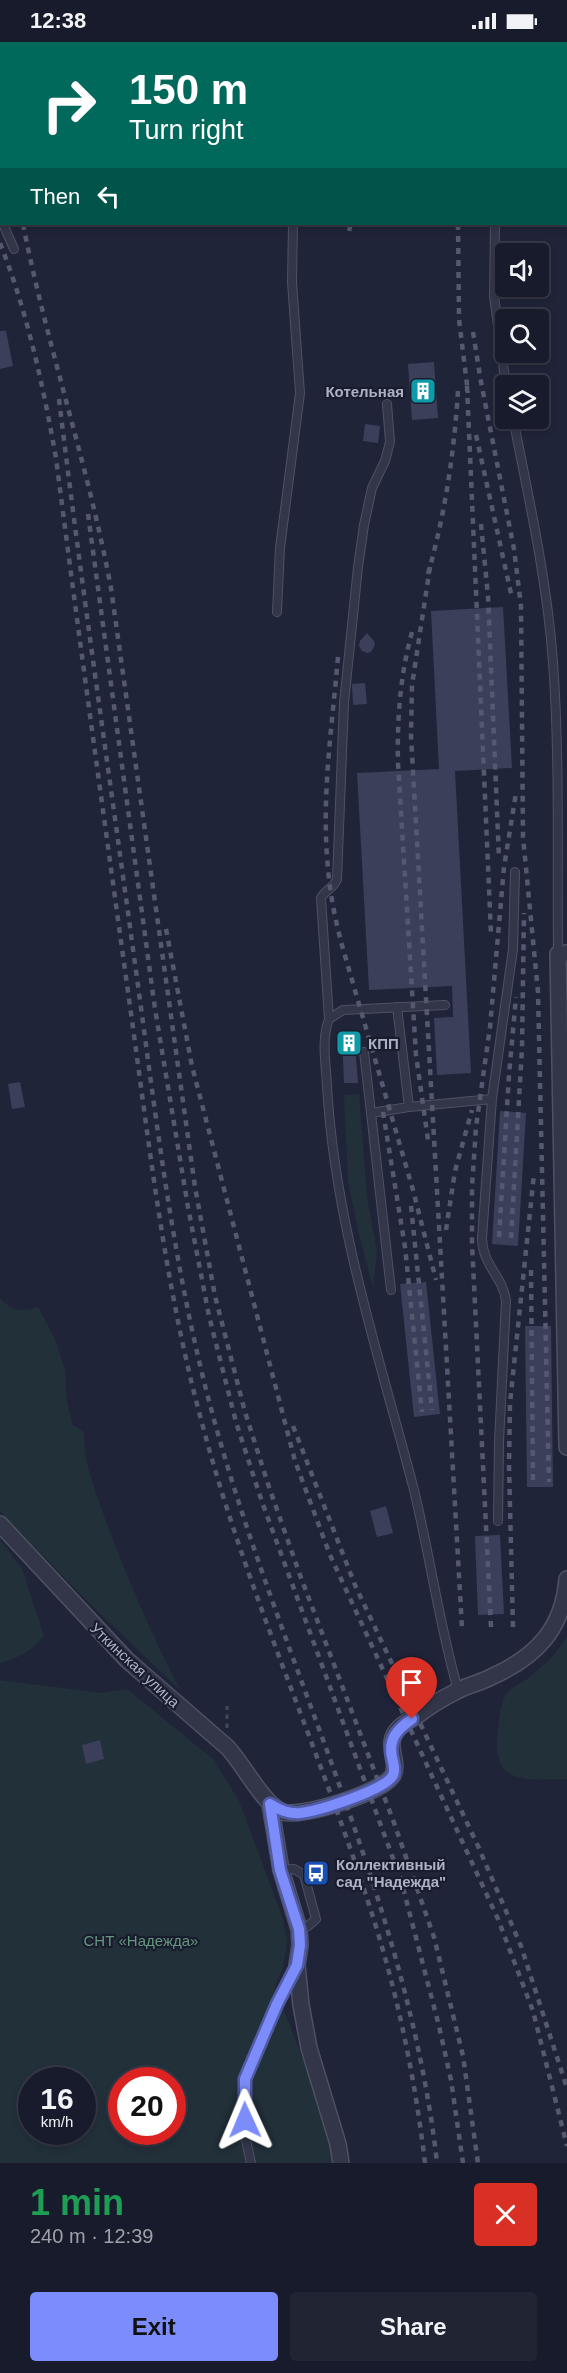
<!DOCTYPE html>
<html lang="en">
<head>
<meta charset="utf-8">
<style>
  body { margin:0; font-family:Arial,sans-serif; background:#212433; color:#f1f3f6; height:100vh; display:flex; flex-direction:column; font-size:22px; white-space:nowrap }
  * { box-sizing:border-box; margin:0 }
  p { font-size:20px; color:#9fa1a9 }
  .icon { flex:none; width:33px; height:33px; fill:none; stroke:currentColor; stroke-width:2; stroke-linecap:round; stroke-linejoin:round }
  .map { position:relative; height:2121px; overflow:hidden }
  .sheet { display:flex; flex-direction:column; background:#181b2b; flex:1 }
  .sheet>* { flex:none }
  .banner { position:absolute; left:0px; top:0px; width:567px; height:183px; box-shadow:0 3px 9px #0003,0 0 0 2px #363947; background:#00695c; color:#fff; overflow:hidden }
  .buttons { position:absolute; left:495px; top:201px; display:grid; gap:12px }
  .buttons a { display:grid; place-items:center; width:54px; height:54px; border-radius:6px; background:#181b2b; box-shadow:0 3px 9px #0003,0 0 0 2px #363947; font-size:30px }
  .speed { position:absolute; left:18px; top:2025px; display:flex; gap:12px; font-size:30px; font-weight:700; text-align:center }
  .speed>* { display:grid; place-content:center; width:78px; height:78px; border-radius:50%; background:#181b2b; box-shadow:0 3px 9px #0003,0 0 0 2px #363947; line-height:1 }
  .speed small { font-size:15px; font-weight:400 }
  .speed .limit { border:9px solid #d22; background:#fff; color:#111 }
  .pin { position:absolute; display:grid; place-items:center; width:51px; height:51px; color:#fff; margin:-62px -26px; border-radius:50% 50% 50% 0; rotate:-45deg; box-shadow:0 0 6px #0007 }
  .pin .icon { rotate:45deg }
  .me { position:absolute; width:66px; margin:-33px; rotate:359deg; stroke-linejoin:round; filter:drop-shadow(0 0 4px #0008) }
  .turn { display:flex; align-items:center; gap:21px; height:126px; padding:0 30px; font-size:27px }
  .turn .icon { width:78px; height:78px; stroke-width:2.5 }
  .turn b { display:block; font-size:42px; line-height:51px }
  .then { display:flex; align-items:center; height:57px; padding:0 30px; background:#0003; gap:12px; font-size:22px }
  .round { display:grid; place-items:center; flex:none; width:63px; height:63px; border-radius:6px; background:#212433 }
  .headline { display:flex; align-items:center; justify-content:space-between; height:102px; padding:0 30px }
  h1 { font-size:36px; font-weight:800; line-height:45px; color:#1e9e55 }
  .button { display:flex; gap:12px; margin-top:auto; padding:12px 30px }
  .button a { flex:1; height:69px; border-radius:6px; background:#7d8cfb; color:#111; font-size:24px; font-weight:800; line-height:69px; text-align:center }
  .button a+a { background:#212433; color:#f1f3f6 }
  .status { display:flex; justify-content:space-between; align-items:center; height:42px; padding:0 30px; background:#181b2b; direction:ltr }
  .status svg { height:16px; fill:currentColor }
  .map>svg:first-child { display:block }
  .green { fill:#22303a; fill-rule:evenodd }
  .building { fill:#3b3f59 }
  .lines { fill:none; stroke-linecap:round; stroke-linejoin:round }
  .service-casing { stroke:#4e5164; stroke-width:10 }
  .minor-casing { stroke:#4e5164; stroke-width:18 }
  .path { stroke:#3c4c54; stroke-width:3; stroke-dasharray:4.5 4.5; stroke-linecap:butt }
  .service { stroke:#333649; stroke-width:8 }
  .minor { stroke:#333649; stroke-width:15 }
  .rail { stroke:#555970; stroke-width:4.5; stroke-dasharray:6 6; stroke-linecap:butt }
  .route-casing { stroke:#515ba3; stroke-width:15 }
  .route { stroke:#7d8cfb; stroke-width:10 }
  .labels { text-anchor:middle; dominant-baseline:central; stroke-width:4.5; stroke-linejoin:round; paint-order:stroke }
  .poi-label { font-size:15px; font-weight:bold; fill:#aeb0c6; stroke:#191c2d; text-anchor:start }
  .street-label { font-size:15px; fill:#aeb0c6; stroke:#191c2d }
  .park-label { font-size:15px; fill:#64977e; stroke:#191c2d }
</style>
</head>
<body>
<div class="status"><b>12:38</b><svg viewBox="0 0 49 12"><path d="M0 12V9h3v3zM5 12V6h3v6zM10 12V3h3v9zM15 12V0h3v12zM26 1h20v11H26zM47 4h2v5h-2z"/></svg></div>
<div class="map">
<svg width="567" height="2121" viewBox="0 0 567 2121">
  <rect width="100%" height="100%" fill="#202439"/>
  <!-- green -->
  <path class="green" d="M359,1052L367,1154L377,1210L373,1246L359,1193L348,1139L344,1053Z
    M0,1256C12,1270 22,1270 38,1265L54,1295L65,1327L67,1361L73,1383L84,1390C83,1421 96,1450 106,1479C128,1538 152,1594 181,1649L86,1558L0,1469Z
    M0,1498L22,1527L44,1594C32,1609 19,1616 0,1621Z
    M567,1594V1737C522,1738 490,1743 498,1685C500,1673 500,1660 508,1650C513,1644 521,1642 527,1637C543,1625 557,1611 567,1594Z
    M0,1638L102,1651L127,1647L214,1718L240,1761L283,1877L287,1898L285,1914L282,1928L275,1945L333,2096L335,2121H0ZM32,2038H82V2090H32ZM122,2038H172V2090H122Z"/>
  <!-- building -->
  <path class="building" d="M0,289H6L13,324L0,327Z
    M434,320L438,376L412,378L408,322Z
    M365,382L380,384L378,401L363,399Z
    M503,565L512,726L455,729L471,1031L437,1033L434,976L453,975L452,944L369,948L357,731L439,727L431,569Z
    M367,591L374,599L375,603L371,610L367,611L362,609L359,604L360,599Z
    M365,641L367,662L353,663L352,642Z
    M342,991H354L358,1041H344Z
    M20,1040L25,1065L12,1067L8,1042Z
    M500,1069L526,1071L518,1204L492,1202Z
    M426,1240L440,1372L414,1375L400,1242Z
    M525,1284H551L553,1445H527Z
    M386,1464L393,1491L377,1495L370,1469Z
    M500,1493L504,1572L478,1573L475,1494Z
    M100,1698L104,1717L86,1722L82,1703Z"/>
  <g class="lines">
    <defs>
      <path id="service" d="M346,2V0
        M510,2L511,0
        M3,182L14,207
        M495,182L494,254L506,344
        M513,376C529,457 547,538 553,620C560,716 557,815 558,912
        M277,570L280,506L300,351L292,240L293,182
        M445,963L343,968L329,977C321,997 326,1022 327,1044C335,1184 379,1313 414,1448C430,1514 439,1582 458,1648
        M397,965L409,1065L492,1057
        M329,977L321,856C325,848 335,845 337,837L344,661L358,525L364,483L372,446L385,419L390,400L387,362
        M364,1010L371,1071
        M391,1248L371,1071L409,1065
        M498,1479L499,1400L506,1259C503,1234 482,1223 482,1196L492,1057L513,907L515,830
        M281,1828L294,1827L304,1833L316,1877L308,1884L299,1887
        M251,2121L246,2098L245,2037L277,1962L295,1927"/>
      <path id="minor" d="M567,911L558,912L567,1405
        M0,1482L127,1618L227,1705C243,1721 264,1764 283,1770C302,1776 384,1750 393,1733C400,1719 383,1702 399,1686C404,1681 412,1677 418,1673C430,1664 443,1656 457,1649C468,1643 480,1641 491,1635C536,1615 563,1587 567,1537
        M270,1762L281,1828L299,1887L300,1903L297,1923L301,1963L309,2006L338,2102L341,2121"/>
    </defs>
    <!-- service casing -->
    <use href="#service" class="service-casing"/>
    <!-- minor casing -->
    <use href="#minor" class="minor-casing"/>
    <!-- path -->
    <path class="path" d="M227,1686V1664"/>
    <!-- service -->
    <use href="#service" class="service"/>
    <!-- minor -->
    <use href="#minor" class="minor"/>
    <!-- rail -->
    <path class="rail" d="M457,0V2
      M566,0L567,25
      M381,2L382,0
      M392,2V0
      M566,54L567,66
      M0,71L2,77
      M23,182C47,304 88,423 111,546L195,1145L215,1254L245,1370L269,1445L300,1533L393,1778L434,1895L463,2014L478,2121
      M458,182L459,277L468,351
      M349,189L351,182
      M0,201C27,269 43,343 56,416C79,596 104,776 129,957C149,1099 164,1242 202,1381C246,1549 320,1707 372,1872C398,1953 415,2037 425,2121
      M473,290L481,340L514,507L521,564L523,795L538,950L549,1440
      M467,344L491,892
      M59,357C81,540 108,723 133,907C154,1057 170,1209 208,1355C275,1614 407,1853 437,2121
      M476,393L512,556
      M88,472L155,967L188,1165L209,1274L236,1380L262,1460L401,1838L439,1984L451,2038L463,2121
      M481,482L488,554L499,817
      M430,525L412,643L411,694L462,1586
      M428,532C445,472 454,412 458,349
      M412,590C400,634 397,677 398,722L416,1013L428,1098
      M338,615C332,685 321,757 328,826C330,854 336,881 343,907L413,1148L436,1238
      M166,887L192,1024L295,1419L330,1513L498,1877L533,1969L567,2104
      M383,1070L405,1205L422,1370
      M411,1164L432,1368
      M446,1188L455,1129L472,1068
      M499,1195L509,1033L516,955
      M511,1196L522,1006L524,871
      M531,1228L533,1440
      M293,1384L355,1543L478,1804L521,1904L567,2046
      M491,1585L472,1202V1145L476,1085L490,985L504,825L516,751
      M513,1585L509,1423L510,1361L534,1132"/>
  </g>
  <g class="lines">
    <defs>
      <path id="route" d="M245,2078V2037L277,1962L297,1923L300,1903L299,1887L280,1828L270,1762C280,1768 288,1772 300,1771C318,1769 386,1748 393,1733C396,1727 393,1721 392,1715C388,1696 398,1687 412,1677"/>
    </defs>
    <!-- route casing -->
    <use href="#route" class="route-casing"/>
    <!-- route -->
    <use href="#route" class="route"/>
  </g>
  <!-- icons -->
  <defs>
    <symbol id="building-square" viewBox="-11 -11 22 22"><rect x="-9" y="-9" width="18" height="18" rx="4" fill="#0f9aa8" stroke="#191c2d"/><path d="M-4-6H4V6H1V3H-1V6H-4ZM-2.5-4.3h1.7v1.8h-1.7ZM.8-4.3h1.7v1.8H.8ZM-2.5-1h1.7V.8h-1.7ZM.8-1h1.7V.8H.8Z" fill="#fff"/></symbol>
    <symbol id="bus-square" viewBox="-11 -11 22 22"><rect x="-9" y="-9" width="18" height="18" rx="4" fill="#1a4fb4" stroke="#191c2d"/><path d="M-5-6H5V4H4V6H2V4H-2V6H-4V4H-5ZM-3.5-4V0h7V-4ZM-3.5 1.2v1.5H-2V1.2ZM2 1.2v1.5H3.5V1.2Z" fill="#fff"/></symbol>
  </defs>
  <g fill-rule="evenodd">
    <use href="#building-square" x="408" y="334" width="30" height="30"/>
    <use href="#building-square" x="334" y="986" width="30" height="30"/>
    <use href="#bus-square" x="301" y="1816" width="30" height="30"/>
  </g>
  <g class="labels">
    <!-- poi labels -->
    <g class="poi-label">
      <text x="404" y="349" text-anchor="end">Котельная</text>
      <text x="368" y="1001">КПП</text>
      <text x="336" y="1822">Коллективный<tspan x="336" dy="17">сад "Надежда"</tspan></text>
    </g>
    <!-- street labels -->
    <g class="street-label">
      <text transform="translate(135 1623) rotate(43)">Уткинская улица</text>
    </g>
    <!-- park labels -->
    <g class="park-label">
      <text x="141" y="1898">СНТ «Надежда»</text>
    </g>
  </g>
</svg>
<div class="buttons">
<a><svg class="icon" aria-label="sound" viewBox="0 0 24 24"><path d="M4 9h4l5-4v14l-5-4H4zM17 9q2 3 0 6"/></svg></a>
<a><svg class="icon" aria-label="search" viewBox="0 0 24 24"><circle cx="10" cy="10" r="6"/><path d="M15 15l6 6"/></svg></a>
<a><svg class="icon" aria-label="layers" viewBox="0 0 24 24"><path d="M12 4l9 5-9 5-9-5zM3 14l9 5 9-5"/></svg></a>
</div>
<div class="speed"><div>16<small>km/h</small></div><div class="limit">20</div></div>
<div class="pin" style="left:412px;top:1677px;background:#d93025"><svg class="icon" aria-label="arrive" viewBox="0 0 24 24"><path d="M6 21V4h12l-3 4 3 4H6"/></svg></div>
<svg class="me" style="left:245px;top:2078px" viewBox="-20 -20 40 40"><path d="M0-17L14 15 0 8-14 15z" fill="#7d8cfb" stroke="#fff" stroke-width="4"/></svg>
<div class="banner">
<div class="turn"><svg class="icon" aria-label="right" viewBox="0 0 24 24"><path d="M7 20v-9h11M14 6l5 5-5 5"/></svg><div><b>150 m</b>Turn right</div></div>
<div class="then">Then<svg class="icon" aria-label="left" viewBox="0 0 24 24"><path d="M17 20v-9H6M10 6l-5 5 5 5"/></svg></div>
</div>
</div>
<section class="sheet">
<div class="headline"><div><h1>1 min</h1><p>240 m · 12:39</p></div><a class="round" style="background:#d93025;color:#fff"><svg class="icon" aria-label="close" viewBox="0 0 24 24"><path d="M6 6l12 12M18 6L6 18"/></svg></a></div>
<div class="button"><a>Exit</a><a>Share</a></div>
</section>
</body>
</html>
